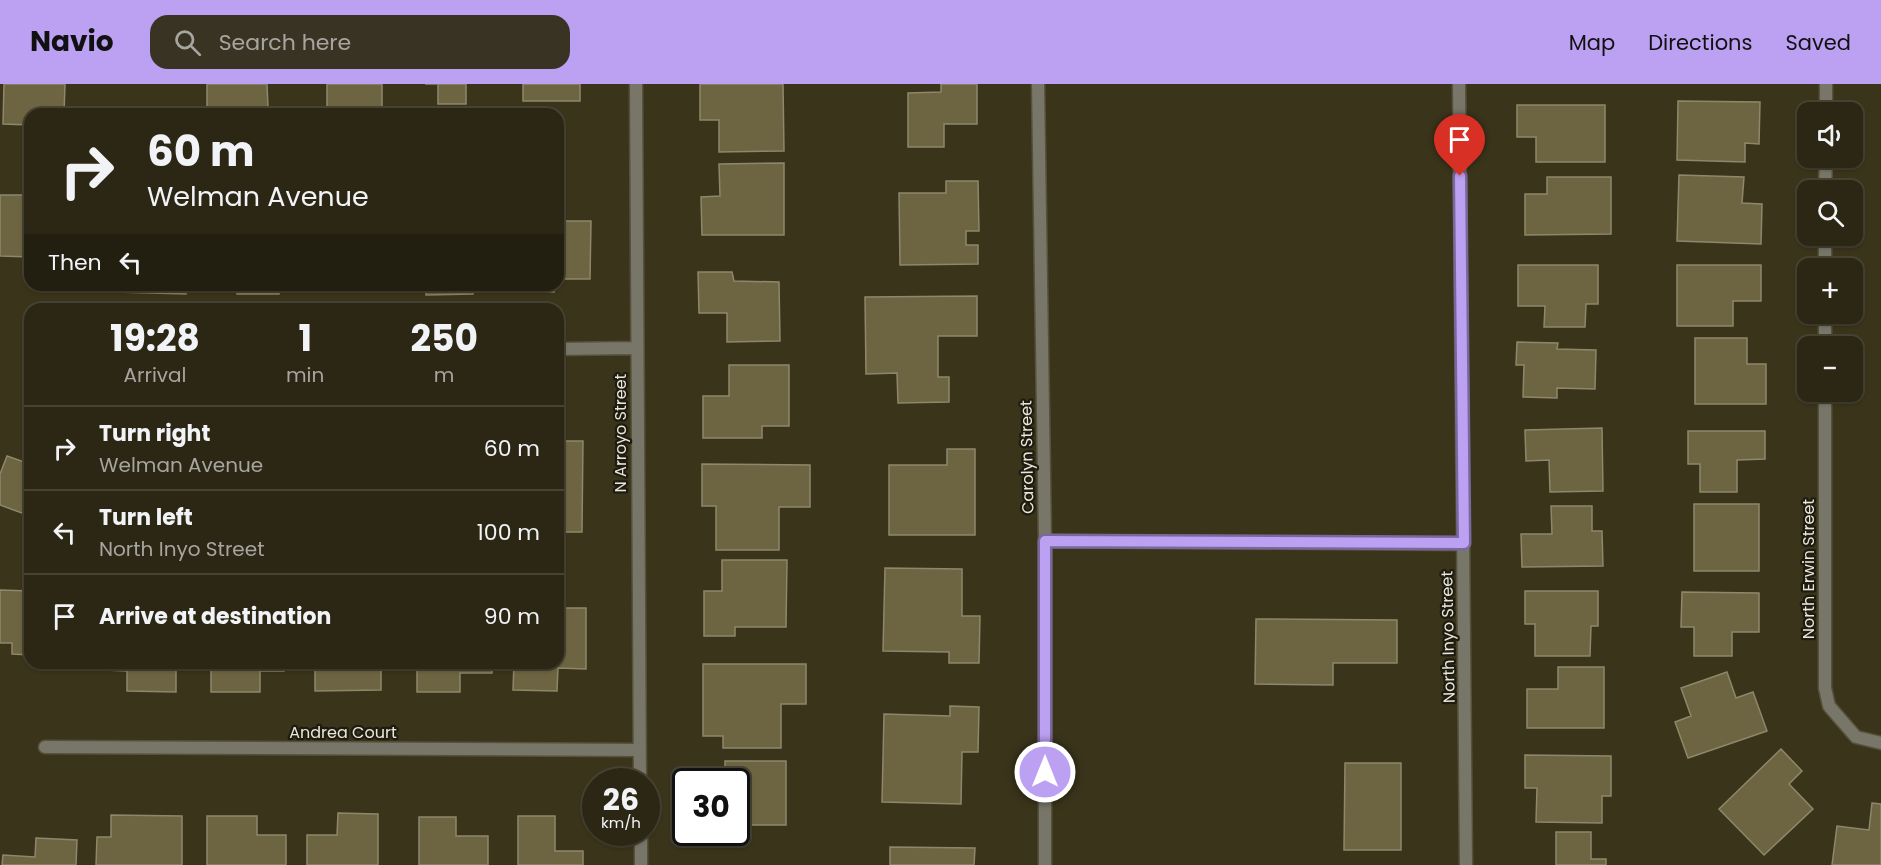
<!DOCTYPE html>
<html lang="en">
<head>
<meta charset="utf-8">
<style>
  body { margin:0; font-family:Poppins,sans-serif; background:#383322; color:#f1f3f6; height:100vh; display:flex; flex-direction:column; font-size:22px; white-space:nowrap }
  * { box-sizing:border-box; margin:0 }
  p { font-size:20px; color:#a6a5a0 }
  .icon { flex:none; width:33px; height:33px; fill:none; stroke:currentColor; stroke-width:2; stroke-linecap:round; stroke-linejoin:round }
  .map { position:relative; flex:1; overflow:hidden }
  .drawer { position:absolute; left:24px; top:219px; width:540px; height:366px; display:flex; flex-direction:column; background:#2c2714; border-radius:18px; box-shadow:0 2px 4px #0004,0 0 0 2px #484434 }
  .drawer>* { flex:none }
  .hud { position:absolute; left:24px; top:24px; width:540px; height:183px; border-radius:18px; box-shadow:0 2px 4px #0004,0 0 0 2px #484434; background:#2c2714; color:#f1f3f6; overflow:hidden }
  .fabs { position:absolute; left:1797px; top:18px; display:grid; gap:12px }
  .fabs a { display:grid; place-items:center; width:66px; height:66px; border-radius:12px; background:#2c2714; box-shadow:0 2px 4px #0004,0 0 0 2px #484434; font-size:30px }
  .speed { position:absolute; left:582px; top:684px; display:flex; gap:12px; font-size:30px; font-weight:700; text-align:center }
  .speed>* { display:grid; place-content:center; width:78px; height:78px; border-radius:50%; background:#2c2714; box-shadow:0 2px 4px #0004,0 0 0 2px #484434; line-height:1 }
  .speed small { font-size:15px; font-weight:400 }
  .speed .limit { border:3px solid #111; border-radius:9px; background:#fff; color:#111 }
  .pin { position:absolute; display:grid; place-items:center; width:51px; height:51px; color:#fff; margin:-62px -26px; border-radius:50% 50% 50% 0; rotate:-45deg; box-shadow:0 0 6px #0007 }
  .pin .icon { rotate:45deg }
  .me { position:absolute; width:66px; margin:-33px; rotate:0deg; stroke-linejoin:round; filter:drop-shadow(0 0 4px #0008) }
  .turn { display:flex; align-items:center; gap:21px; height:126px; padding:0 24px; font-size:27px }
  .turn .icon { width:78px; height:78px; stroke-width:2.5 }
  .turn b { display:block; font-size:42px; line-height:51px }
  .then { display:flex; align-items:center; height:57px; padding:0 24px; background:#0003; gap:12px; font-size:22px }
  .eta { display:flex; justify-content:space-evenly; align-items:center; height:102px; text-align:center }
  .eta b { font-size:36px; font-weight:700; line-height:42px }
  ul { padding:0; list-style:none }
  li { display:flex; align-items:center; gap:18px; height:84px; padding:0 24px; border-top:2px solid #484434 }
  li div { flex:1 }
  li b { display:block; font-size:22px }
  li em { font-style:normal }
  header { display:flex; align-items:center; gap:36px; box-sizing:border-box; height:84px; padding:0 30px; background:#bca0f2; color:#111 }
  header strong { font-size:28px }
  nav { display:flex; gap:33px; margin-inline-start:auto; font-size:21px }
  .search { width:420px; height:54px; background:#383322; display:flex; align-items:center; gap:15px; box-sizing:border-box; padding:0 21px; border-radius:18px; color:#a6a5a0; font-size:22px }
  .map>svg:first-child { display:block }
  .building { fill:#6d6442; stroke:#8e876b; stroke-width:1.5 }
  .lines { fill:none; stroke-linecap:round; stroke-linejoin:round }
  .street-casing { stroke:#565139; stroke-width:15 }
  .street { stroke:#787569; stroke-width:12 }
  .route-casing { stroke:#7a689d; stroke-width:15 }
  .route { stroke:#bca0f2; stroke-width:10 }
  .labels { text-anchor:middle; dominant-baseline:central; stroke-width:4.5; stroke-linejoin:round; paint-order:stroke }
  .street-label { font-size:16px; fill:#ebe7d8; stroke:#1e1c11 }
</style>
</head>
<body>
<header>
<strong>Navio</strong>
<div class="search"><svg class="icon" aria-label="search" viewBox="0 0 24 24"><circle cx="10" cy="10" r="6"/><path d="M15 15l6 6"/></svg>Search here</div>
<nav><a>Map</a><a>Directions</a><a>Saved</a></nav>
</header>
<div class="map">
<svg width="1881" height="781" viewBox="0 0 1881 781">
  <rect width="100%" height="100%" fill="#3a341b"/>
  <!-- building -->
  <path class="building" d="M4,0H65L64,30H30V41L3,40Z
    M207,0H267L268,23L207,24Z
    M327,0H382V23H327Z
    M425,0H466V20H438V0Z
    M523,0H580V17H523Z
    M700,0H783L784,67L719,68V36H700Z
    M941,0H977V40H944V63H908V9L941,8Z
    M1678,17L1760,18L1759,60L1745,59V78L1677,76Z
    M1517,21H1605V78H1536V53H1517Z
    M784,79V151H702L701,113L720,112L719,80Z
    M1679,91L1744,93L1742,119L1762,120L1761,160L1677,157Z
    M1547,93H1611V150L1525,151V110H1547Z
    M946,97H978L979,147H966V161H978V180L900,181L899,109H946Z
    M0,111H30V173L0,172Z
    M558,137H591L590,195H558Z
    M1518,181H1598V220H1586L1585,243H1544L1545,222H1518Z
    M1677,181H1761V217H1733V242H1677Z
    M698,188H732L734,197L779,198L780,257L727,258V229H699Z
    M115,201H186V210L115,208Z
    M237,201H279V210H237Z
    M306,201H388V208H306Z
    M426,201H473V210L426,211Z
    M505,201H554V208H505Z
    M977,212V252H938V293H949V318L898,319L897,289L866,290L865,213Z
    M1695,254H1747V280H1766V320H1695Z
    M1517,258L1558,259L1557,265L1596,266L1595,305L1557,304V314L1523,313L1524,281H1516Z
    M729,281H789V342H762V354H703V312H729Z
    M1602,344L1603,407L1550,408L1549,376L1526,377L1525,346Z
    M1688,347H1765V375L1737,376V408H1700V380H1688Z
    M558,357H583L582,448H558Z
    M947,365H975V451H889V381H947Z
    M7,372L30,380V432L0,421V390Z
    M702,380L810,381V423H779V466H716V422H702Z
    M1694,420H1759V487H1694Z
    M1551,422H1592V447H1602L1603,482L1522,483L1521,450H1552Z
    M722,476H787L786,543H735V552H704V507H722Z
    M885,484L962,485V532H980L979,579H949V568L883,567Z
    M0,506L30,507V571L12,570V559H0Z
    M1525,507H1598V542H1591L1590,572H1535V540H1525Z
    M1682,508L1759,509V548H1732V572H1694V543H1681Z
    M558,524H586V585L558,584L557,607L513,606L514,579H558Z
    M1256,535L1397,536V579H1333V601L1255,600Z
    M41,579H80V583L41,582Z
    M105,579H176V608L127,607V587L105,586Z
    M211,579H284V587H260V608H211Z
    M296,579H381V606L315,607V583L296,584Z
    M417,579H492V589H460V608H417Z
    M703,580H806V620H781V664H723V652H703Z
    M1558,583H1604V644H1527V605H1558Z
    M1727,588L1736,614L1753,608L1767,647L1688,674L1675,638L1691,632L1681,604Z
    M950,622L979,623L978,668H962L961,720L882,718L884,630L950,632Z
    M1781,665L1802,687L1789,700L1813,725L1764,771L1719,725Z
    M1525,671L1611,672V712H1602V739L1536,738L1537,704H1525Z
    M725,677H786V741H737V751H703V748H736V698H725Z
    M1345,679H1401V766H1344Z
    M1872,719L1881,720V781H1832L1837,742L1869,746Z
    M338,729L378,730V781H307V751H337Z
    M111,731L182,732V781H96L97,753H111Z
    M207,732H257V751H286V781H207Z
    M518,732H555V767H583V781H518Z
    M419,733H456V752H488V781H419Z
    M1556,748H1591V775H1606V781H1556Z
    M36,754L77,756L76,781H2L3,771L35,773Z
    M890,763L975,764L974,781H890Z"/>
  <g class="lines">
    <defs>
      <path id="street" d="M636,0L640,698
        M1038,0L1045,457V781
        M1459,0L1466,781
        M1826,28V0
        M1825,106L1826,74
        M1825,184V152
        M1825,262V230
        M558,265L636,264
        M1825,308V604L1829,622L1856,653L1881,659
        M1045,457L1464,460
        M45,663L639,666
        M641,748V781"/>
    </defs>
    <!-- street casing -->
    <use href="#street" class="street-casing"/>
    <!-- street -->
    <use href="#street" class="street"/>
  </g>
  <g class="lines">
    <defs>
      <path id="route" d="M1045,688V457L1464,459L1460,92"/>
    </defs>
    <!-- route casing -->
    <use href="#route" class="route-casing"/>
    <!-- route -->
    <use href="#route" class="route"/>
  </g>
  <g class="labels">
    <!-- street labels -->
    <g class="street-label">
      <text transform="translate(620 349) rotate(-90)">N Arroyo Street</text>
      <text transform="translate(1027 373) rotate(-91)">Carolyn Street</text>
      <text transform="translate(1808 485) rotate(-90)">North Erwin Street</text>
      <text transform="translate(1448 553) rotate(-91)">North Inyo Street</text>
      <text x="343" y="648">Andrea Court</text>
    </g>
  </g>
</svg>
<div class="fabs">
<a><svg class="icon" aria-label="sound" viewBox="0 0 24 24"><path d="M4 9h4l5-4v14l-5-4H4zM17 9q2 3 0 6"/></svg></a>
<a><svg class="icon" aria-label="search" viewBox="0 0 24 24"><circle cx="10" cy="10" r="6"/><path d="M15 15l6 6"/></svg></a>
<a>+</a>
<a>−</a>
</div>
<div class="speed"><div>26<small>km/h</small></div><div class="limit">30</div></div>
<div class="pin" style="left:1460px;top:92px;background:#d93025"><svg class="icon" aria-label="arrive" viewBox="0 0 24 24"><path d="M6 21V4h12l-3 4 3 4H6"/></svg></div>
<svg class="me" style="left:1045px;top:688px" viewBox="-20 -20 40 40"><circle r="17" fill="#bca0f2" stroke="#fff" stroke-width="3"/><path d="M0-11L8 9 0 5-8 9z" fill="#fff"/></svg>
<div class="hud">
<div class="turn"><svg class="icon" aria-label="right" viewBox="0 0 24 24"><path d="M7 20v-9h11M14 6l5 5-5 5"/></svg><div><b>60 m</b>Welman Avenue</div></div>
<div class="then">Then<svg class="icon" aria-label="left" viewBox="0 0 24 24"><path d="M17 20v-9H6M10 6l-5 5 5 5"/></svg></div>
</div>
<section class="drawer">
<div class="eta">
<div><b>19:28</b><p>Arrival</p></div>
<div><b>1</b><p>min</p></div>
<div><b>250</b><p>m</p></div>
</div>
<ul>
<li><svg class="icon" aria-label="right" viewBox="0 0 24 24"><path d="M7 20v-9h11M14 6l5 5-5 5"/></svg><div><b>Turn right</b><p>Welman Avenue</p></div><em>60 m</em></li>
<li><svg class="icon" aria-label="left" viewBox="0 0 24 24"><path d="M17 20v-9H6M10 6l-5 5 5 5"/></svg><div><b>Turn left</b><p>North Inyo Street</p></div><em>100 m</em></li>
<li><svg class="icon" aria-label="arrive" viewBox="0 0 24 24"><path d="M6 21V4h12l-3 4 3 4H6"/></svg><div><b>Arrive at destination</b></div><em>90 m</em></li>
</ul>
</section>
</div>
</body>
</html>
